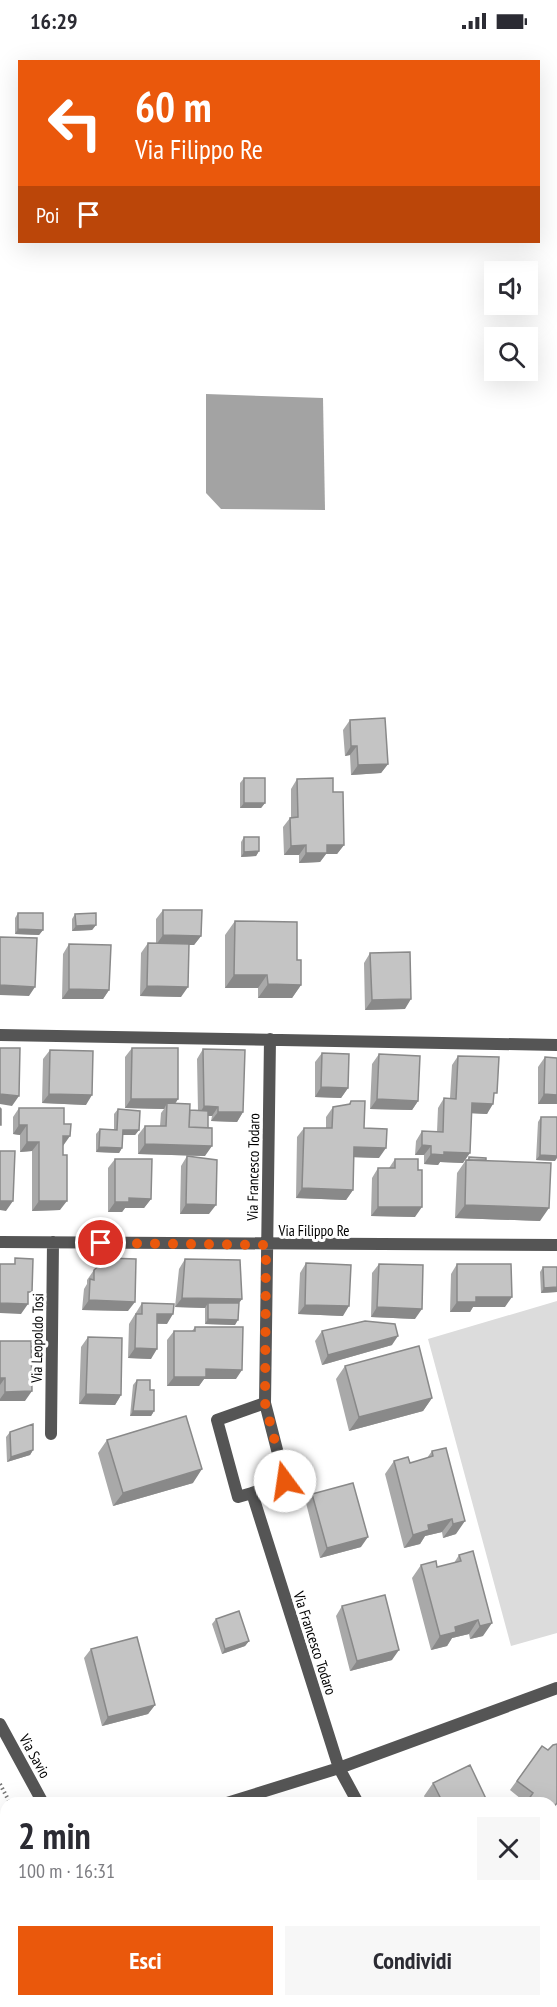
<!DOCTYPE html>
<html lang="it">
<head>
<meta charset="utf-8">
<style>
  body { margin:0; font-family:"PT Sans Narrow",sans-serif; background:#f7f7f7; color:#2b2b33; height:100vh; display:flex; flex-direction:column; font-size:22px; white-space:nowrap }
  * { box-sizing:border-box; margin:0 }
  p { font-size:20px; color:#7c7c81 }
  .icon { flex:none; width:33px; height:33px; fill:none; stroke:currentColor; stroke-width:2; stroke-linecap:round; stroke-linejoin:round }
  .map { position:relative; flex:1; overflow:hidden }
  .sheet { position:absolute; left:0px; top:1755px; width:558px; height:210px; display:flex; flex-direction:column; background:#fff; border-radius:18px 18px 0 0; box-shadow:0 6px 24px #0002 }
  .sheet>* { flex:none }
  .top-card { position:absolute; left:18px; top:18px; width:522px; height:183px; border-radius:0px; box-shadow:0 6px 24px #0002; background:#ea580c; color:#fff; overflow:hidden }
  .controls { position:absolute; left:484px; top:219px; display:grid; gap:12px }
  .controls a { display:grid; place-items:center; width:54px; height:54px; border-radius:0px; background:#fff; box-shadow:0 6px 24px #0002; font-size:30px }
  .pin { position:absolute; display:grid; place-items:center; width:51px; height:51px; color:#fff; margin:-26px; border:3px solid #fff; border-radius:50%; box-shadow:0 2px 6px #0007 }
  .me { position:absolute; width:66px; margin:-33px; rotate:346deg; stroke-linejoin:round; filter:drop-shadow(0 0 4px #0008) }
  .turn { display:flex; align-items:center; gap:21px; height:126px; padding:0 18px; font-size:27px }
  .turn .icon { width:78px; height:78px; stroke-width:2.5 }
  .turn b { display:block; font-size:42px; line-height:51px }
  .then { display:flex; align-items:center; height:57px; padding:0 18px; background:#0003; gap:12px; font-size:22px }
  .round { display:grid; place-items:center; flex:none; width:63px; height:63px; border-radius:0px; background:#f7f7f7 }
  .head { display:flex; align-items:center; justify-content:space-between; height:102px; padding:0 18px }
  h1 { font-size:36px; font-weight:800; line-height:45px }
  .primary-button { display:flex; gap:12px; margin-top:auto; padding:12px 18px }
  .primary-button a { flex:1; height:69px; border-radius:0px; background:#ea580c; color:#fff; font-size:24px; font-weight:800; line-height:69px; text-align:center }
  .primary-button a+a { background:#f7f7f7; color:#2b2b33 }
  .status { display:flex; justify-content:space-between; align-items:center; height:42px; padding:0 30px; background:#fff; direction:ltr }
  .status svg { height:16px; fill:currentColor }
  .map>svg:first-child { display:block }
  .green { fill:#dcdcdc }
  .water { fill:#a3a3a3 }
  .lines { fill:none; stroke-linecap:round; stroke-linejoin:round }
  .path { stroke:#777; stroke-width:4; stroke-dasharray:1.5 3; stroke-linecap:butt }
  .minor { stroke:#555; stroke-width:12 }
  .tertiary { stroke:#555; stroke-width:12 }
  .wall { fill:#a9a9a9 }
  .shaded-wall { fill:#898989 }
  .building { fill:#c4c4c4; stroke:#898989; stroke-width:1.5 }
  .route { stroke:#ea580c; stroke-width:10; stroke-dasharray:0 18 }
  .labels { text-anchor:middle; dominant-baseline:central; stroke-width:6; stroke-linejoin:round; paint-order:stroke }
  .street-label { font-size:15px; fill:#000; stroke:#fff }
</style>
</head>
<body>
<div class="status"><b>16:29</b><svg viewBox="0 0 49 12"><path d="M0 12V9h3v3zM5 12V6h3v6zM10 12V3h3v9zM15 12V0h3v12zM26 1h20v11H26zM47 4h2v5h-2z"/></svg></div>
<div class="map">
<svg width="557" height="1965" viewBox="0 0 557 1965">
  <rect width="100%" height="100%" fill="#fff"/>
  <!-- green -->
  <path class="green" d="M557,1259V1591L511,1604L428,1297Z
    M557,1809V1965H520L517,1959H552V1818Z"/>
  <!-- water -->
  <path class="water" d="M206,352L323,356L325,468L221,467L206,451Z"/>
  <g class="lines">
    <!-- path -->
    <path class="path" d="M0,1742L10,1761
      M552,1787L557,1779
      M107,1959L110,1965"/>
    <!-- minor -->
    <path class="minor" d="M0,993L557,1003
      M0,1200L557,1203
      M265,1361L270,997
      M51,1392L53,1200
      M252,1451L238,1455L217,1378L265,1361L285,1439L252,1451L339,1726L358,1761
      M227,1761L339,1726L557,1646
      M465,1959L468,1965"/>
    <!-- tertiary -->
    <path class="tertiary" d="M0,1682L43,1761
      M135,1959L137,1965"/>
  </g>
  <!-- wall -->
  <path class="wall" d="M350,678L388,722L381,731L351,733L350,713L345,714L343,688Z
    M244,736L265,761L261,766H240V741Z
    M297,737L333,750L344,803L337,812H326L320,820L299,821V813H284L283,785L290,776H291V747Z
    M244,795L259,809L256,814L241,815V800Z
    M163,868L201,894L194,903H189L181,955L140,954L141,911L148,901H156V877Z
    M18,871L43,888L39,893L15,892V876Z
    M75,872L96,883L92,888L72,889V877Z
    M235,879L297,918L301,943L292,956H258V946H225V893Z
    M69,902L109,948L103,957H62L63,912Z
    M370,911L405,967L365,968L364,921Z
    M132,1006L178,1057L175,1062L190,1068L198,1069L197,1017L203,1007L243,1070L237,1080L211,1079L212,1074H208L205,1114L138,1112V1093L145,1084H160L161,1071L164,1067L125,1066V1015Z
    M50,1008L86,1063L42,1061L43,1017Z
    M322,1011L348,1046L341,1056L315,1055V1020Z
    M379,1012L418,1059L412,1068L370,1067L372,1022Z
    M458,1014L494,1055L487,1072L472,1071L463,1121L440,1120L438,1123L424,1122V1113H415L416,1099L422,1089L437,1090L438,1066L444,1056H450L452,1023Z
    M545,1015L557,1016V1062H538V1025Z
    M351,1059L379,1116L354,1115L353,1148L346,1158L296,1156L297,1095L304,1086H326V1075L333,1065L348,1063Z
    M19,1066L63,1104L60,1168L32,1169V1109L20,1110V1093L13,1092V1075Z
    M118,1067L139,1088L135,1093H123L122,1106L119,1111L96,1110V1092L100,1087H114V1072Z
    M541,1075L555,1119L536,1118L538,1080Z
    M187,1114L209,1172H180L181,1124Z
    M469,1115L486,1118L540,1179L455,1176L457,1131L466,1118H467Z
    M115,1117L151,1157L144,1166H125L122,1170H108V1126Z
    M395,1117L418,1128L415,1175L371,1174L372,1136L378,1126H389Z
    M185,1217L242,1257L239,1261L235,1283L205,1282V1266L175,1265L179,1227Z
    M306,1221L343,1274L298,1272L300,1231Z
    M379,1222L415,1277L371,1275L372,1231Z
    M457,1222L505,1265H473L470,1270H450L451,1232Z
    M543,1225L557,1250L541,1251L540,1230Z
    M94,1228L128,1269L82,1268L84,1247L87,1242V1238Z
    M142,1261L167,1282H157L151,1317L128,1316L129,1282Z
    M195,1285L236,1337H204L199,1344H167V1298L174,1289H192Z
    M322,1289L392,1303L322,1323L315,1299Z
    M88,1295L121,1353L115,1363L79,1362L81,1305Z
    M0,1299L25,1359H0Z
    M345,1324L432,1356L423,1369L349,1389L336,1337Z
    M137,1338L150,1348L154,1369L151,1374H130L133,1343Z
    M10,1390L33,1408L30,1413L7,1420L6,1395Z
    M107,1398L193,1441L113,1464L98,1411Z
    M432,1409L456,1492L443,1496L442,1490L425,1494L420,1502L404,1506L385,1432L394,1419L410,1421L427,1416Z
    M312,1452L361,1505L320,1516L306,1461Z
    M459,1513L483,1594L470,1597L469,1592L452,1596L447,1604L431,1608L412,1536L421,1523L437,1525L454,1521Z
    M342,1564L392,1618L350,1629L336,1574Z
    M216,1577L249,1599L245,1604L222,1612L212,1582Z
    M91,1607L155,1663L148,1672L102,1684L84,1616Z
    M542,1704L552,1768L526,1761L510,1748Z
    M433,1741L488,1761H427L424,1754Z
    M349,1959H404L407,1965H352Z"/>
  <!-- shaded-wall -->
  <path class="shaded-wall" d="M351,704H357L350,713L345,714Z
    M388,722L381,731L351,733L358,723Z
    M244,761H265L261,766H240Z
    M306,803L299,813H284L291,804Z
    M327,803H344L337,812H326L320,820L299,821L306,811Z
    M259,809L256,814L241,815L244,810Z
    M96,883L92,888L72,889L76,884Z
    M18,887L43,888L39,893L15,892Z
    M163,893L201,894L194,903H156Z
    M234,933H267L258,946H225Z
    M268,942L301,943L292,956H258Z
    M0,943L35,945L29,954L0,953Z
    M147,944L188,945L181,955L140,954Z
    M69,947L109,948L103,957H62Z
    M411,957L405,967L365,968L372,958Z
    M321,1045L348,1046L341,1056L315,1055Z
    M0,1052L19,1054L12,1064L0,1062Z
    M49,1052L92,1053L86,1063L42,1061Z
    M544,1052L557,1053V1062H538Z
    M131,1057H178L171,1067L167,1061L164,1067L125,1066Z
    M377,1057L418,1059L412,1068L370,1067Z
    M472,1061L493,1062L487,1072L465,1071Z
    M204,1064L218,1065L212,1074H198Z
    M218,1070H243L237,1080L211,1079Z
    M19,1083H27L20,1093L13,1092Z
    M123,1088H139L135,1093H119Z
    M63,1094H70L63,1104H56Z
    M27,1100H39L32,1109L20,1110Z
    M145,1102L212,1104L205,1114L138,1112Z
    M422,1103L431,1104L424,1113H415Z
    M99,1105L122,1106L119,1111L96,1110Z
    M354,1105L386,1106L379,1116L347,1115Z
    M444,1110L470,1111L463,1121L440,1120L438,1123L424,1122L431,1112Z
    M540,1113L557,1114V1116L555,1119L536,1118Z
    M302,1146L353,1148L346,1158L296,1156Z
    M129,1156L151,1157L144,1166H125L122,1170H108L115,1160Z
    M0,1159H13L6,1169L0,1168Z
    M39,1159H67L60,1168L32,1169Z
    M186,1162L216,1163L209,1172H180Z
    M465,1163L549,1166L540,1179L455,1176Z
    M378,1165H422L415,1175L371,1174Z
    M557,1245V1250L541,1251L544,1246Z
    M476,1255H512L505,1265H473L470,1270H450L457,1260Z
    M182,1256L242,1257L235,1266L208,1261L205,1266L175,1265Z
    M89,1258L135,1260L128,1269L82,1268Z
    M0,1261L28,1262L21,1272L0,1271Z
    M305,1263L349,1264L343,1274L298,1272Z
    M377,1265L422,1267L415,1277L371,1275Z
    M157,1272H173L167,1282L151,1281Z
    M208,1277L238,1278L235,1283L205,1282Z
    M398,1294L392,1303L322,1323L328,1313Z
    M135,1306L157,1307L151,1317L128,1316Z
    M206,1327L242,1328L236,1337H204L199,1344H167L174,1335Z
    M0,1336H5L0,1343Z
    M32,1349L25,1359H0V1357L5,1350Z
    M86,1352L121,1353L115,1363L79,1362Z
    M432,1356L423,1369L349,1389L359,1375Z
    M133,1369H154L151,1374H130Z
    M33,1408L30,1413L7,1420L11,1415Z
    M202,1427L193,1441L113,1464L123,1451Z
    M452,1477L442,1490L425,1494L420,1502L404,1506L413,1493L428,1483Z
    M465,1479L456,1492L443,1496L453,1482Z
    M368,1495L361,1505L320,1516L327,1506Z
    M478,1578L469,1592L452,1596L447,1604L431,1608L440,1594L455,1585Z
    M492,1581L483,1594L470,1597L480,1584Z
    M249,1599L245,1604L222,1612L225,1607Z
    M399,1608L392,1618L350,1629L357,1619Z
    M155,1663L148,1672L102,1684L108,1675Z"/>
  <!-- building -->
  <path class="building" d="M385,676L388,722L358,723L357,704H351L350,678Z
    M244,736H265V761H244Z
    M333,736V750H343L344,803H327V811H306V803L291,804L290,776L298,775L297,737Z
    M244,795H259V809L244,810Z
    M163,868H202L201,894L163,893Z
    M18,871H43V888L18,887Z
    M96,871V883L76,884L75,872Z
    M235,879L297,880V918H301V943L268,942L267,933H234Z
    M0,895L37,896L35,945L0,943Z
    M148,901L189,902L188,945L147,944Z
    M69,902L111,903L109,948L69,947Z
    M410,910L411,957L372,958L370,911Z
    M0,1006H20L19,1054L0,1052Z
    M132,1006H178V1057H131Z
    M203,1007L245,1008L243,1070H218V1065L204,1064Z
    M50,1008L93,1009L92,1053L49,1052Z
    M322,1011L349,1012L348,1046L321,1045Z
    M379,1012L420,1014L418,1059L377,1057Z
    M458,1014L499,1015L497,1051H494L493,1062L472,1061L470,1111L444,1110V1113L431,1112V1104L422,1103V1089L443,1090L444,1056L456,1057Z
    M545,1015L557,1016V1053L544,1052Z
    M351,1059H365L364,1086L387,1087L386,1106L354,1105L353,1148L302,1146L304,1086H332L333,1065L350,1062Z
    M167,1061L190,1062L189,1085L212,1086V1104L145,1102V1084H166Z
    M0,1066L1,1067V1083H0Z
    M19,1066H64V1082H71L70,1094H63V1113H67V1159H39V1100H27V1083H19Z
    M118,1067L140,1069L139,1088H123L122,1106L99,1105L100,1087L117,1088Z
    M190,1068L208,1069V1086L189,1085Z
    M541,1075H557V1114L540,1113Z
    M0,1109H15L13,1159H0Z
    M187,1114L217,1118L216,1163L186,1162Z
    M469,1115L486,1116V1118H469Z
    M115,1117H152L151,1157L129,1156V1160H115Z
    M395,1117H418V1128H422V1165H378V1126H395Z
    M466,1118L551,1121L549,1166L465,1163Z
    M15,1216L33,1217L32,1250H28V1262L0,1261V1222H15Z
    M107,1216L136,1217L135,1260L89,1258L90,1237L94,1238V1228Z
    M185,1217L240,1218L242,1257L182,1256Z
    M306,1221L351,1223L349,1264L305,1263Z
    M379,1222L423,1223L422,1267L377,1265Z
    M457,1222H511L512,1255H476V1260H457Z
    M543,1225H557V1245L544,1246Z
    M142,1261L174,1262L173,1272H157V1307L135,1306L136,1272H142Z
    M208,1261H239L238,1278L208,1277Z
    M365,1279L395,1282L398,1294L328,1313L322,1289Z
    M195,1285H243L242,1328L206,1327V1335H174V1289H195Z
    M88,1295L122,1296L121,1353L86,1352Z
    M0,1299H31L32,1349L5,1350V1336H0Z
    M419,1304L432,1356L359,1375L345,1324Z
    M137,1338H150V1348H154V1369H133Z
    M186,1374L202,1427L123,1451L107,1398Z
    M33,1382V1408L11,1415L10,1390Z
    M446,1406L465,1479L453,1482L452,1477L428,1483L429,1488L413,1493L394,1419L408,1415L410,1421L433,1414L432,1409Z
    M353,1441L368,1495L327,1506L312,1452Z
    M473,1509L492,1581L480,1584L478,1578L455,1585L456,1590L440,1594L421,1523L436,1519L437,1525L461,1519L459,1513Z
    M385,1553L399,1608L357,1619L342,1564Z
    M239,1569L249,1599L225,1607L216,1577Z
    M137,1595L155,1663L108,1675L91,1607Z
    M557,1702V1761L552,1767V1761H526L533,1751L517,1739L542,1704L548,1708L553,1703Z
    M470,1723L488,1761H443L433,1741Z
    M261,1959H299L301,1965H249Z
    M361,1959H404L407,1965H364Z"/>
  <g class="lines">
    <!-- route -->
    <path class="route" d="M101,1201L266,1203L265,1361L285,1439"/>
  </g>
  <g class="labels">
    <!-- street labels -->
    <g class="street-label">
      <text transform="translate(253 1125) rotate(-89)">Via Francesco Todaro</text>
      <text x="314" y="1188">Via Filippo Re</text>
      <text transform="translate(37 1296) rotate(-89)">Via Leopoldo Tosi</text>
      <text transform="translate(315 1601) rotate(72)">Via Francesco Todaro</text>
      <text transform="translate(35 1714) rotate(61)">Via Savio</text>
    </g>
  </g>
</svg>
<div class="controls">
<a><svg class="icon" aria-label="sound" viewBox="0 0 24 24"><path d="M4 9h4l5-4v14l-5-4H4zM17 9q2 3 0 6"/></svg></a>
<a><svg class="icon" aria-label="search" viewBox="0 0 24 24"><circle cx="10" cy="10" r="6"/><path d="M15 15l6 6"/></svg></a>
</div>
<div class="pin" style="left:101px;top:1201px;background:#d93025"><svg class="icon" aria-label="arrive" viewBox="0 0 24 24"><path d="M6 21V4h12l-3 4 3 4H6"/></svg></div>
<svg class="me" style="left:285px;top:1439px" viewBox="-20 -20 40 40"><circle r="19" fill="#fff"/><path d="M0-13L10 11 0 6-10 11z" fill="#ea580c"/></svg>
<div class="top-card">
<div class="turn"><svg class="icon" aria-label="left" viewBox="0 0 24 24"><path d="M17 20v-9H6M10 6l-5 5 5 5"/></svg><div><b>60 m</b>Via Filippo Re</div></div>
<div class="then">Poi<svg class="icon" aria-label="arrive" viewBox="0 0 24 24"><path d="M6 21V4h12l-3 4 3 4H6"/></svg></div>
</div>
<section class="sheet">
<div class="head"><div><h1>2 min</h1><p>100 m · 16:31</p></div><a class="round"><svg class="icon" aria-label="close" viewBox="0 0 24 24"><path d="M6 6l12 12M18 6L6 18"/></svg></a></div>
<div class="primary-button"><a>Esci</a><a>Condividi</a></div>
</section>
</div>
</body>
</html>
